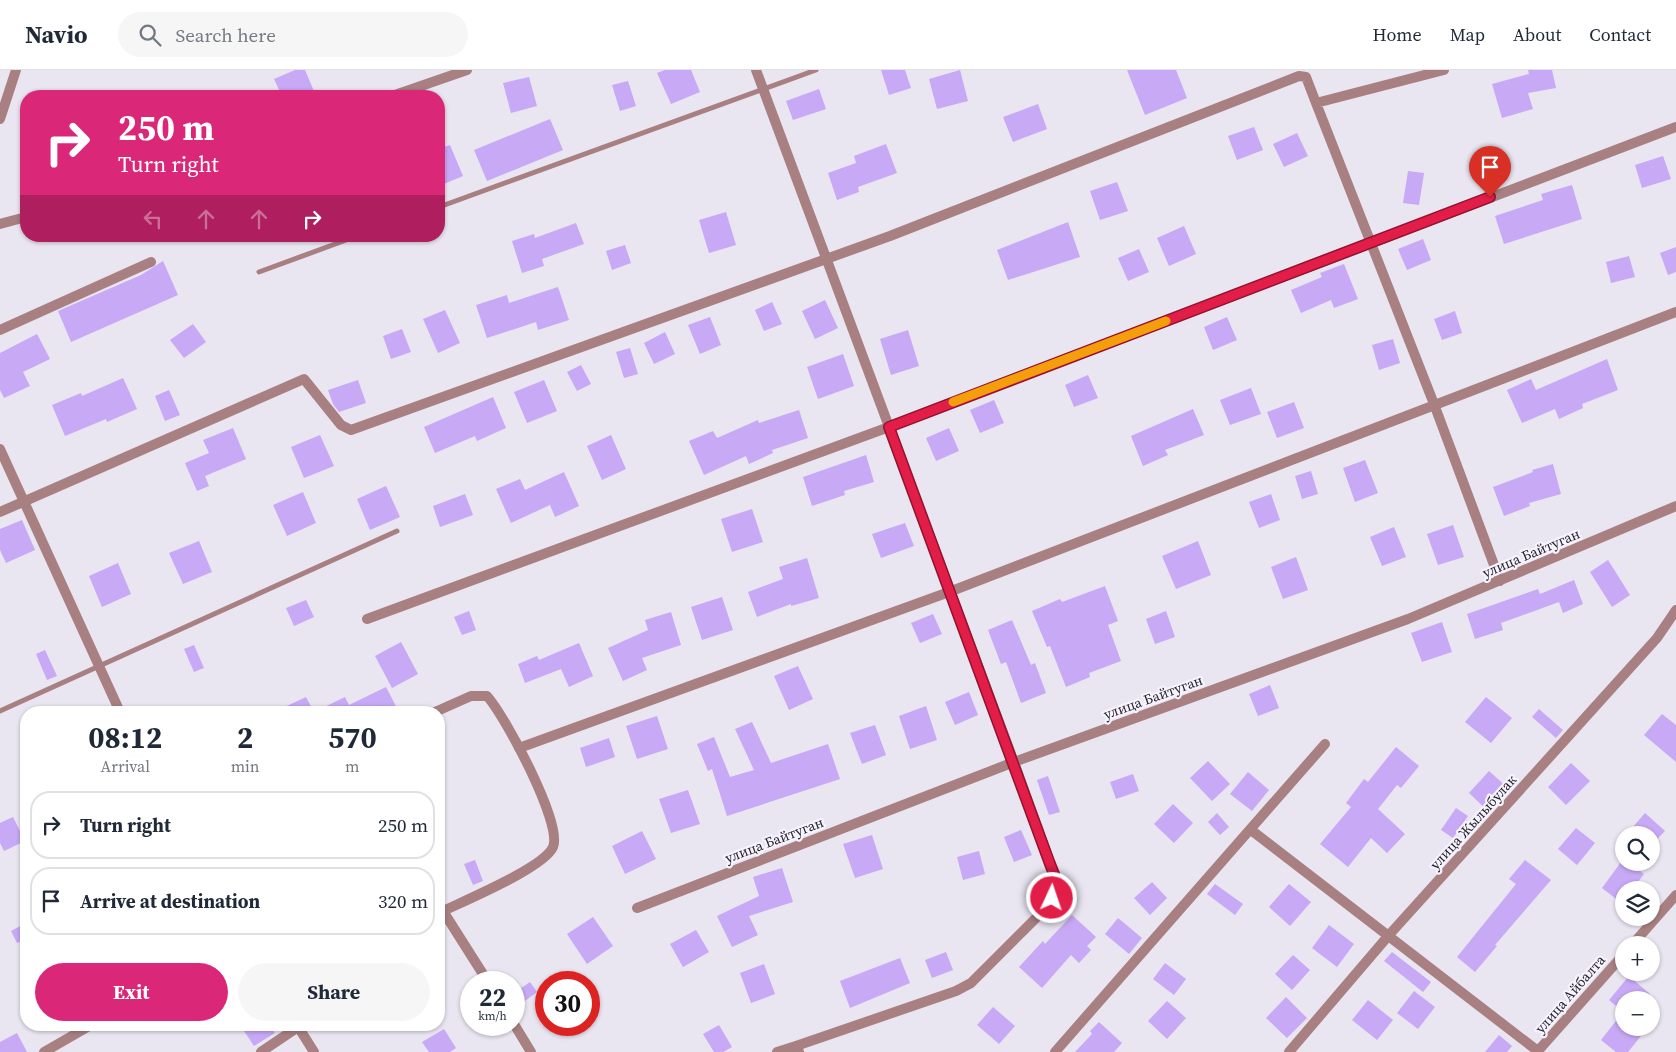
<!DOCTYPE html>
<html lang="en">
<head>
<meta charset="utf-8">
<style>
  body { margin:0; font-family:"Source Serif 4",serif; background:#f6f6f7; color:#1f2937; height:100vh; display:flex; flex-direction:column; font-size:19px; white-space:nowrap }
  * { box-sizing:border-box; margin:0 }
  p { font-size:16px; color:#747a83 }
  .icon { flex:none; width:28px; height:28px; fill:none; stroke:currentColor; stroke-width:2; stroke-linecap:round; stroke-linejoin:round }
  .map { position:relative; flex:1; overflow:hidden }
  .drawer { position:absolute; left:20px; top:636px; width:425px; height:325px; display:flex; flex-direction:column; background:#fff; border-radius:20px; box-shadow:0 1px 4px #0004 }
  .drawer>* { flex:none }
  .hud { position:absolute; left:20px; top:20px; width:425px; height:152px; border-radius:20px; box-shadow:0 1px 4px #0004; background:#db2777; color:#fff; overflow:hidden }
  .fabs { position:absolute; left:1615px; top:756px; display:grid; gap:10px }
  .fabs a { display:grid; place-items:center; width:45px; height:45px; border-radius:50%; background:#fff; box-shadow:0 1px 4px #0004; font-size:25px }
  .speed { position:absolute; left:460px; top:901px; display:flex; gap:10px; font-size:25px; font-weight:700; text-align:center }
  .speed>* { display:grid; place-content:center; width:65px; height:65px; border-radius:50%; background:#fff; box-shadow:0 1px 4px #0004; line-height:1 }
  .speed small { font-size:12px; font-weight:400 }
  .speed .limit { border:8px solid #d22; background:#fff; color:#111 }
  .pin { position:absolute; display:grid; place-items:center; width:42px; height:42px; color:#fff; margin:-51px -21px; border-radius:50% 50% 50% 0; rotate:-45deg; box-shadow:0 0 5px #0007 }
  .pin .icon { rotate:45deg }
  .me { position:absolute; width:55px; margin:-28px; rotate:3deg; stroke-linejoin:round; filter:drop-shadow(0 0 4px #0008) }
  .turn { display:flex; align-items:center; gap:18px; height:105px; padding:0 15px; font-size:22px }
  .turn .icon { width:65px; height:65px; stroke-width:2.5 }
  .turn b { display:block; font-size:35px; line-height:42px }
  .lanes { display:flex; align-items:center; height:48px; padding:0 15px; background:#0003; justify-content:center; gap:25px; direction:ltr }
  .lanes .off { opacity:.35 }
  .eta { display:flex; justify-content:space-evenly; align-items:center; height:85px; text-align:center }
  .eta b { font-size:30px; font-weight:700; line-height:35px }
  .button { display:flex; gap:10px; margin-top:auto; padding:10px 15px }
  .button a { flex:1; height:58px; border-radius:30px; background:#db2777; color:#fff; font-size:20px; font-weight:700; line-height:58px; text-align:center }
  .button a+a { background:#f6f6f7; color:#1f2937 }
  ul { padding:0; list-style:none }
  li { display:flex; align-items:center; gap:15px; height:68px; margin:0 10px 8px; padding:0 5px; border:2px solid #e0e1e3; border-radius:20px }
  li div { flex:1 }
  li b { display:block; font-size:19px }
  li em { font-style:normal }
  header { display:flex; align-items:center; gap:30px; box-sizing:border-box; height:70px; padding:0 25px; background:#fff; border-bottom:1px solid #e0e1e3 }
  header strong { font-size:24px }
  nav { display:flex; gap:28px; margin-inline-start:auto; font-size:18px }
  .search { width:350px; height:45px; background:#f6f6f7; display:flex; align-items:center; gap:12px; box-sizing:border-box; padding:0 18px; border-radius:28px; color:#747a83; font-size:19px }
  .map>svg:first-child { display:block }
  .building { fill:#c7a9f5 }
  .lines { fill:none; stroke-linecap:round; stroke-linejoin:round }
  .lane { stroke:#a88082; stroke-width:5 }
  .street { stroke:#a88082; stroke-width:10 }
  .route-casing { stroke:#92132f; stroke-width:12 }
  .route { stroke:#e11d48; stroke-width:9 }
  .slow { stroke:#f59e0b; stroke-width:9 }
  .labels { text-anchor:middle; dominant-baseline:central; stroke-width:4.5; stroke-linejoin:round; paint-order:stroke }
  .street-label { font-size:14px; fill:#201f23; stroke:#f6f2fe }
</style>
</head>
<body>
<header>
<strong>Navio</strong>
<div class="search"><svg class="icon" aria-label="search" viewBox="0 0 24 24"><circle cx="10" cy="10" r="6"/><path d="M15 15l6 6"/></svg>Search here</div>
<nav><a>Home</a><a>Map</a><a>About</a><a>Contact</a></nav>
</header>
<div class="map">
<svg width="1676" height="982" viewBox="0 0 1676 982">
  <rect width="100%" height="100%" fill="#e9e5f1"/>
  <!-- building -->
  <path class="building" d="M295,0H305L316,26H282L274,9Z
    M665,0H691L700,22L671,34L657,3Z
    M881,0H905L911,18L889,25Z
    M960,0L968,31L937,39L929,9Z
    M1127,0H1176L1187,28L1145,45Z
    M1528,0H1552L1556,18L1528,23L1533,39L1502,48L1492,14L1529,4Z
    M529,7L537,36L511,43L503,13Z
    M628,11L636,36L620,41L612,15Z
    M819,19L826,39L793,50L786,31Z
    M1038,34L1047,59L1013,72L1003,47Z
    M550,49L563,80L487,111L474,80Z
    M1254,57L1263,80L1237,90L1228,66Z
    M1297,63L1308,86L1284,97L1273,74Z
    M886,74L897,103L858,117L859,122L837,130L828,103L856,93L854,86Z
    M450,75L463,106L439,116V79Z
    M1663,86L1671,109L1642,118L1635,95Z
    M1408,101L1424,103L1419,135L1403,133Z
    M1117,112L1128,141L1100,150L1090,121Z
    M1572,115L1582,149L1504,174L1495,146L1543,130L1541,124Z
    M726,142L736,175L709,183L699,150Z
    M1068,152L1080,187L1008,210L997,180Z
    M576,153L584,174L542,189L544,196L522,203L512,171L534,164L535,168Z
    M1184,156L1196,184L1169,196L1157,168Z
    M1423,169L1431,190L1407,200L1398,179Z
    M625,175L631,193L612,200L606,181Z
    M1676,177V202L1668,205L1660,183Z
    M1139,179L1149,202L1128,211L1118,188Z
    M1629,186L1635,207L1611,213L1606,192Z
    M163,191L178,225L71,272L58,241L141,205Z
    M1344,194L1358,229L1334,238L1331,230L1301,243L1291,220L1322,207L1320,203Z
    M558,217L569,250L538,260L536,252L487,268L476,235L507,225L509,233Z
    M825,230L838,258L815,269L802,241Z
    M772,232L782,254L764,261L755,240Z
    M445,240L460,273L438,283L423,249Z
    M1455,241L1462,263L1442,270L1434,249Z
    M710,247L721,275L700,284L688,255Z
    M1227,247L1237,270L1213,280L1204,257Z
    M193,254L206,272L184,288L170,270Z
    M402,259L411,282L391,289L383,266Z
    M908,260L919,296L891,305L880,269Z
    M665,262L675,284L654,294L644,273Z
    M37,264L50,289L23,302L30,316L4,328L0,320V283Z
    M1393,269L1400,293L1379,300L1372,275Z
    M630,278L638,304L624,308L616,282Z
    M843,284L854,316L818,329L807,297Z
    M1607,289L1618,320L1582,334L1583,338L1559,349L1555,339L1522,353L1507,320L1531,309L1536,320Z
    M581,295L591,314L577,321L567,302Z
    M1088,305L1098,328L1074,337L1065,315Z
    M123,308L137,339L107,352L106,349L65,366L52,335L81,323L82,326Z
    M358,310L366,333L339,342L333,334L328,320Z
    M544,310L557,341L527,353L514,322Z
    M1251,318L1261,344L1230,355L1220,330Z
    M169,320L180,345L165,351L155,326Z
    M493,327L506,358L477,371L475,366L435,383L424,357Z
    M994,330L1004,353L980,363L970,340Z
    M1294,332L1304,358L1277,368L1267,342Z
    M1193,339L1204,365L1165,380L1168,385L1143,396L1131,366Z
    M799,340L808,368L772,380L773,383L749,394L746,386L704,405L689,371L713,361L717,368L758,350L759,353Z
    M233,358L246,389L205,406L209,416L197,421L185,393L209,383L203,370Z
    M949,358L959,381L936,391L926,368Z
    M320,365L334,396L304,408L291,377Z
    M611,365L626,399L602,410L587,376Z
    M866,385L874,412L844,421L845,425L812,436L803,407Z
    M1365,390L1378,423L1355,432L1343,398Z
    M1553,394L1561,424L1529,433L1530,436L1504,446L1493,417L1533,402L1532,400Z
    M1311,401L1318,424L1302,429L1295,406Z
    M564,402L579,436L555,447L550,435L511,453L496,419L520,409L525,420Z
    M386,416L400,447L370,460L357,429Z
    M303,422L316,453L287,466L273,435Z
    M465,424L473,445L440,457L433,436Z
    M1271,424L1280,450L1259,458L1249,432Z
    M752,439L763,472L732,482L721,449Z
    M22,450L35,480L6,493L0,480V459Z
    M905,453L914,476L881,488L872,464Z
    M1453,455L1464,487L1438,495L1427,464Z
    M1394,457L1406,487L1382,496L1370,467Z
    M199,471L212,502L183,514L169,483Z
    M1198,471L1211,505L1176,519L1162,486Z
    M1296,487L1308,520L1283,529L1271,497Z
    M807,488L819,528L791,536V534L757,547L748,522L783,509L779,497Z
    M1608,490L1630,525L1612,537L1590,502Z
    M118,493L131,524L102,537L89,506Z
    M1574,510L1583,534L1563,543L1559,532L1501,553L1503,560L1475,569L1467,544L1538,519L1540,524Z
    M1105,516L1118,551L1108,555L1121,591L1089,603L1090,607L1066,617L1050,576L1047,577L1032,541L1060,529L1062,532Z
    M722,527L733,560L702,570L691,537Z
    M306,530L314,547L294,556L286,538Z
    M469,541L476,560L462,565L454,547Z
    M1166,541L1175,567L1155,574L1146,549Z
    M671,542L681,575L642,588L647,600L623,611L608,578L648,560L645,550Z
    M933,544L942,564L920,573L911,553Z
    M1012,550L1031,595L1035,593L1046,623L1021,633L1006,592L1001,594L988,560Z
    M1442,552L1452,582L1422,592L1411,563Z
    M401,572L418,604L392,618L375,586Z
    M579,573L593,606L569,617L561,599L525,613L518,594L537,586L539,590Z
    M194,575L204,598L194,602L184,579Z
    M45,580L57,606L47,610L36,584Z
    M798,596L813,629L789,640L774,606Z
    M1270,615L1279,638L1258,646L1249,624Z
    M386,617L399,642H314L345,627L349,635Z
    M969,622L978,645L955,655L945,632Z
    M306,627L314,642H274Z
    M1486,627L1512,648L1491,673L1465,652Z
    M926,636L937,670L910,679L899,646Z
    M1539,639L1563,660L1556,668L1532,647Z
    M1662,644L1676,655V692L1644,665Z
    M657,646L668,679L637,689L626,656Z
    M752,652L771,693L828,674L840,709L727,746L712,699L708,701L697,674L714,667L730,707L754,700L735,659Z
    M875,655L886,685L862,694L850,663Z
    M609,668L615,687L586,697L580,678Z
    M1396,677L1419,696L1401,718L1397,715L1378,739L1405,764L1387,783L1371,768L1348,797L1320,774L1351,737L1346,733L1364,709L1368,712Z
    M1208,691L1230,714L1212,731L1190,708Z
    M1571,693L1590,711L1566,735L1548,717Z
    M1489,701L1508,718L1488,741L1469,723Z
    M1248,702L1269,720L1252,741L1230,724Z
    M1133,704L1139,721L1116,729L1110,712Z
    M1048,706L1060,742L1049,745L1037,710Z
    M688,720L700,754L671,763L659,729Z
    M1173,734L1193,753L1174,773L1154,754Z
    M1456,738L1468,746L1453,768L1441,760Z
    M1217,743L1229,757L1220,765L1208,752Z
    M1645,743L1665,761L1651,775V765H1626Z
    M13,747L25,771L4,781L0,773V753Z
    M1576,758L1595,773L1577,795L1558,779Z
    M1021,760L1032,785L1014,792L1004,767Z
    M642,761L656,789L625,804L612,776Z
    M872,765L883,799L855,808L843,774Z
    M979,781L985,804L963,810L957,787Z
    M1624,788V792H1629L1644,804L1632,820H1624V835L1602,818Z
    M475,790L483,811L473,815L464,794Z
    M1525,790L1551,810L1495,875L1497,876L1475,902L1457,887L1516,814L1509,809Z
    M782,798L793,832L749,846L758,865L732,877L717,846L759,826L753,807Z
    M1152,812L1167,828L1150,845L1134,828Z
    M1215,814L1243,834L1235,845L1207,824Z
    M1289,814L1311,832L1290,856L1269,837Z
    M1072,845L1096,867L1087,876L1091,880L1079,893L1071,885L1042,918L1019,897L1043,871L1045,874Z
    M593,847L613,876L587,894L567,864Z
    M1118,848L1142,868L1129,884L1105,864Z
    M26,853V869L17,873L11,861Z
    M1329,855L1354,874L1337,897L1312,878Z
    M696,860L709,882L683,897L670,874Z
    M946,882L953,900L932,908L925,890Z
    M1392,882L1431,912L1423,922L1384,891Z
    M1293,885L1310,900L1292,920L1275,904Z
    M900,888L910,913L850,938L840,911Z
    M1165,893L1186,909L1174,925L1153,909Z
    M764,894L775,924L751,933L740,903Z
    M1629,906L1650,924L1645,930H1624V958H1631L1641,966L1628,982H1616L1601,970L1623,942L1609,930Z
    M530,912L537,922L518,936L514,930V923Z
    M1414,921L1435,937L1418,959L1397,943Z
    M1286,927L1307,948L1287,968L1266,948Z
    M1368,930L1393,950L1377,970L1352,950Z
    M1167,931L1186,948L1167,969L1148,951Z
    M993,937L1015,956L999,974L977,955Z
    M1099,952L1122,973L1114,982H1075L1092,964L1090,961Z
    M240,955H270L275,963L254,976Z
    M719,955L732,977L723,982H714L703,964Z
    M444,959L456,978L450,982H429L422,972Z
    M17,963L27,982H0V972Z
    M1499,965L1512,976L1507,982H1485Z"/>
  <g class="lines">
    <!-- lane -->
    <path class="lane" d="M439,137L816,0
      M259,202L357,166
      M0,641L397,461"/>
    <!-- street -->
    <path class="street" d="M756,0L1014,692L1054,804L1052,827L1046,838L971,913L956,921L796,976L799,982
      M392,26L467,0
      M1316,33L1444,0
      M0,49L16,0
      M0,154L26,147
      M0,260L151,192
      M0,379L120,642
      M0,442L304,309L341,355L351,360L890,166L1299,6L1306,7L1316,33L1434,334L1500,511
      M367,549L889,357L1676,57
      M435,642L471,626H487C505,646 563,754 553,777C544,798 461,832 439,843
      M519,678L949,522L1676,242
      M1251,760L1539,982
      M637,838L1014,692L1408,549L1676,436
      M443,841L488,912
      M1632,875L1676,825
      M514,954L531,982
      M297,955L314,982
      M44,982L91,955
      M261,982L298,957
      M777,982L796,976
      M1055,982L1325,674
      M1289,982L1389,865L1657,568L1676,540
      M1537,982L1624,884"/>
  </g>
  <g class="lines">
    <defs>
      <path id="route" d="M1052,828L1054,804L1050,794L889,357L1490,127"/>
    </defs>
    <!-- route casing -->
    <use href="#route" class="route-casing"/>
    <!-- route -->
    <use href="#route" class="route"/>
    <!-- slow -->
    <path class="slow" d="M953,332L1166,251"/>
  </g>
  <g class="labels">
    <!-- street labels -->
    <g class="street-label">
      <text transform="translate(1531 483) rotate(-23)">улица Байтуган</text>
      <text transform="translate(1153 627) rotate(-20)">улица Байтуган</text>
      <text transform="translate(1473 752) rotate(-48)">улица Жылыбулак</text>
      <text transform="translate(774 770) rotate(-21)">улица Байтуган</text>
      <text transform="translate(1570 924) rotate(-49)">улица Айбалта</text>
    </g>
  </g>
</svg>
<div class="fabs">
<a><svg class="icon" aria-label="search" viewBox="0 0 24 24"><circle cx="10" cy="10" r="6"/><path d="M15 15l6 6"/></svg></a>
<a><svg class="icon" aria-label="layers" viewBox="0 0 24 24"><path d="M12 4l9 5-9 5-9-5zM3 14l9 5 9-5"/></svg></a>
<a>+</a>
<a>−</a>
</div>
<div class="speed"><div>22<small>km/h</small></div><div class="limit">30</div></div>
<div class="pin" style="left:1490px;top:127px;background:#d93025"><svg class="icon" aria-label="arrive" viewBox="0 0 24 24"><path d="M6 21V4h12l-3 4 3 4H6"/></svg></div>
<svg class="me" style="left:1052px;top:828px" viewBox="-20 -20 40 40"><circle r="17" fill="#e11d48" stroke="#fff" stroke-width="3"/><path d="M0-11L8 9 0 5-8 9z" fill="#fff"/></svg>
<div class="hud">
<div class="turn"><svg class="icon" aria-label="right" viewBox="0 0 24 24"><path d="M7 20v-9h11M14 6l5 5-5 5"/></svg><div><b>250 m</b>Turn right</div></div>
<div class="lanes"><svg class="icon off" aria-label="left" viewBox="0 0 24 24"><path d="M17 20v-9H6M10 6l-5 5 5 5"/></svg><svg class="icon off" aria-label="ahead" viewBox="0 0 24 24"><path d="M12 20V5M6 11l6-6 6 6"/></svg><svg class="icon off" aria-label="ahead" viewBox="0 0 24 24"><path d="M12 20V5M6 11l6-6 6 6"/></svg><svg class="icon" aria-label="right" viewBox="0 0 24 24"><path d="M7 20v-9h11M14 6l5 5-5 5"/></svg></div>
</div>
<section class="drawer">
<div class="eta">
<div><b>08:12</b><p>Arrival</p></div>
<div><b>2</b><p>min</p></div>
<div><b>570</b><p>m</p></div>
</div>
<ul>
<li><svg class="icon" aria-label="right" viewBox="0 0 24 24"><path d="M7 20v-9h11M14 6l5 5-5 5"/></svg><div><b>Turn right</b></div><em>250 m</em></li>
<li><svg class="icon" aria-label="arrive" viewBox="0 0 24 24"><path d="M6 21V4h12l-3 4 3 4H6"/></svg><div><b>Arrive at destination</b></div><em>320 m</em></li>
</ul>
<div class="button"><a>Exit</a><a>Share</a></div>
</section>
</div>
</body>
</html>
